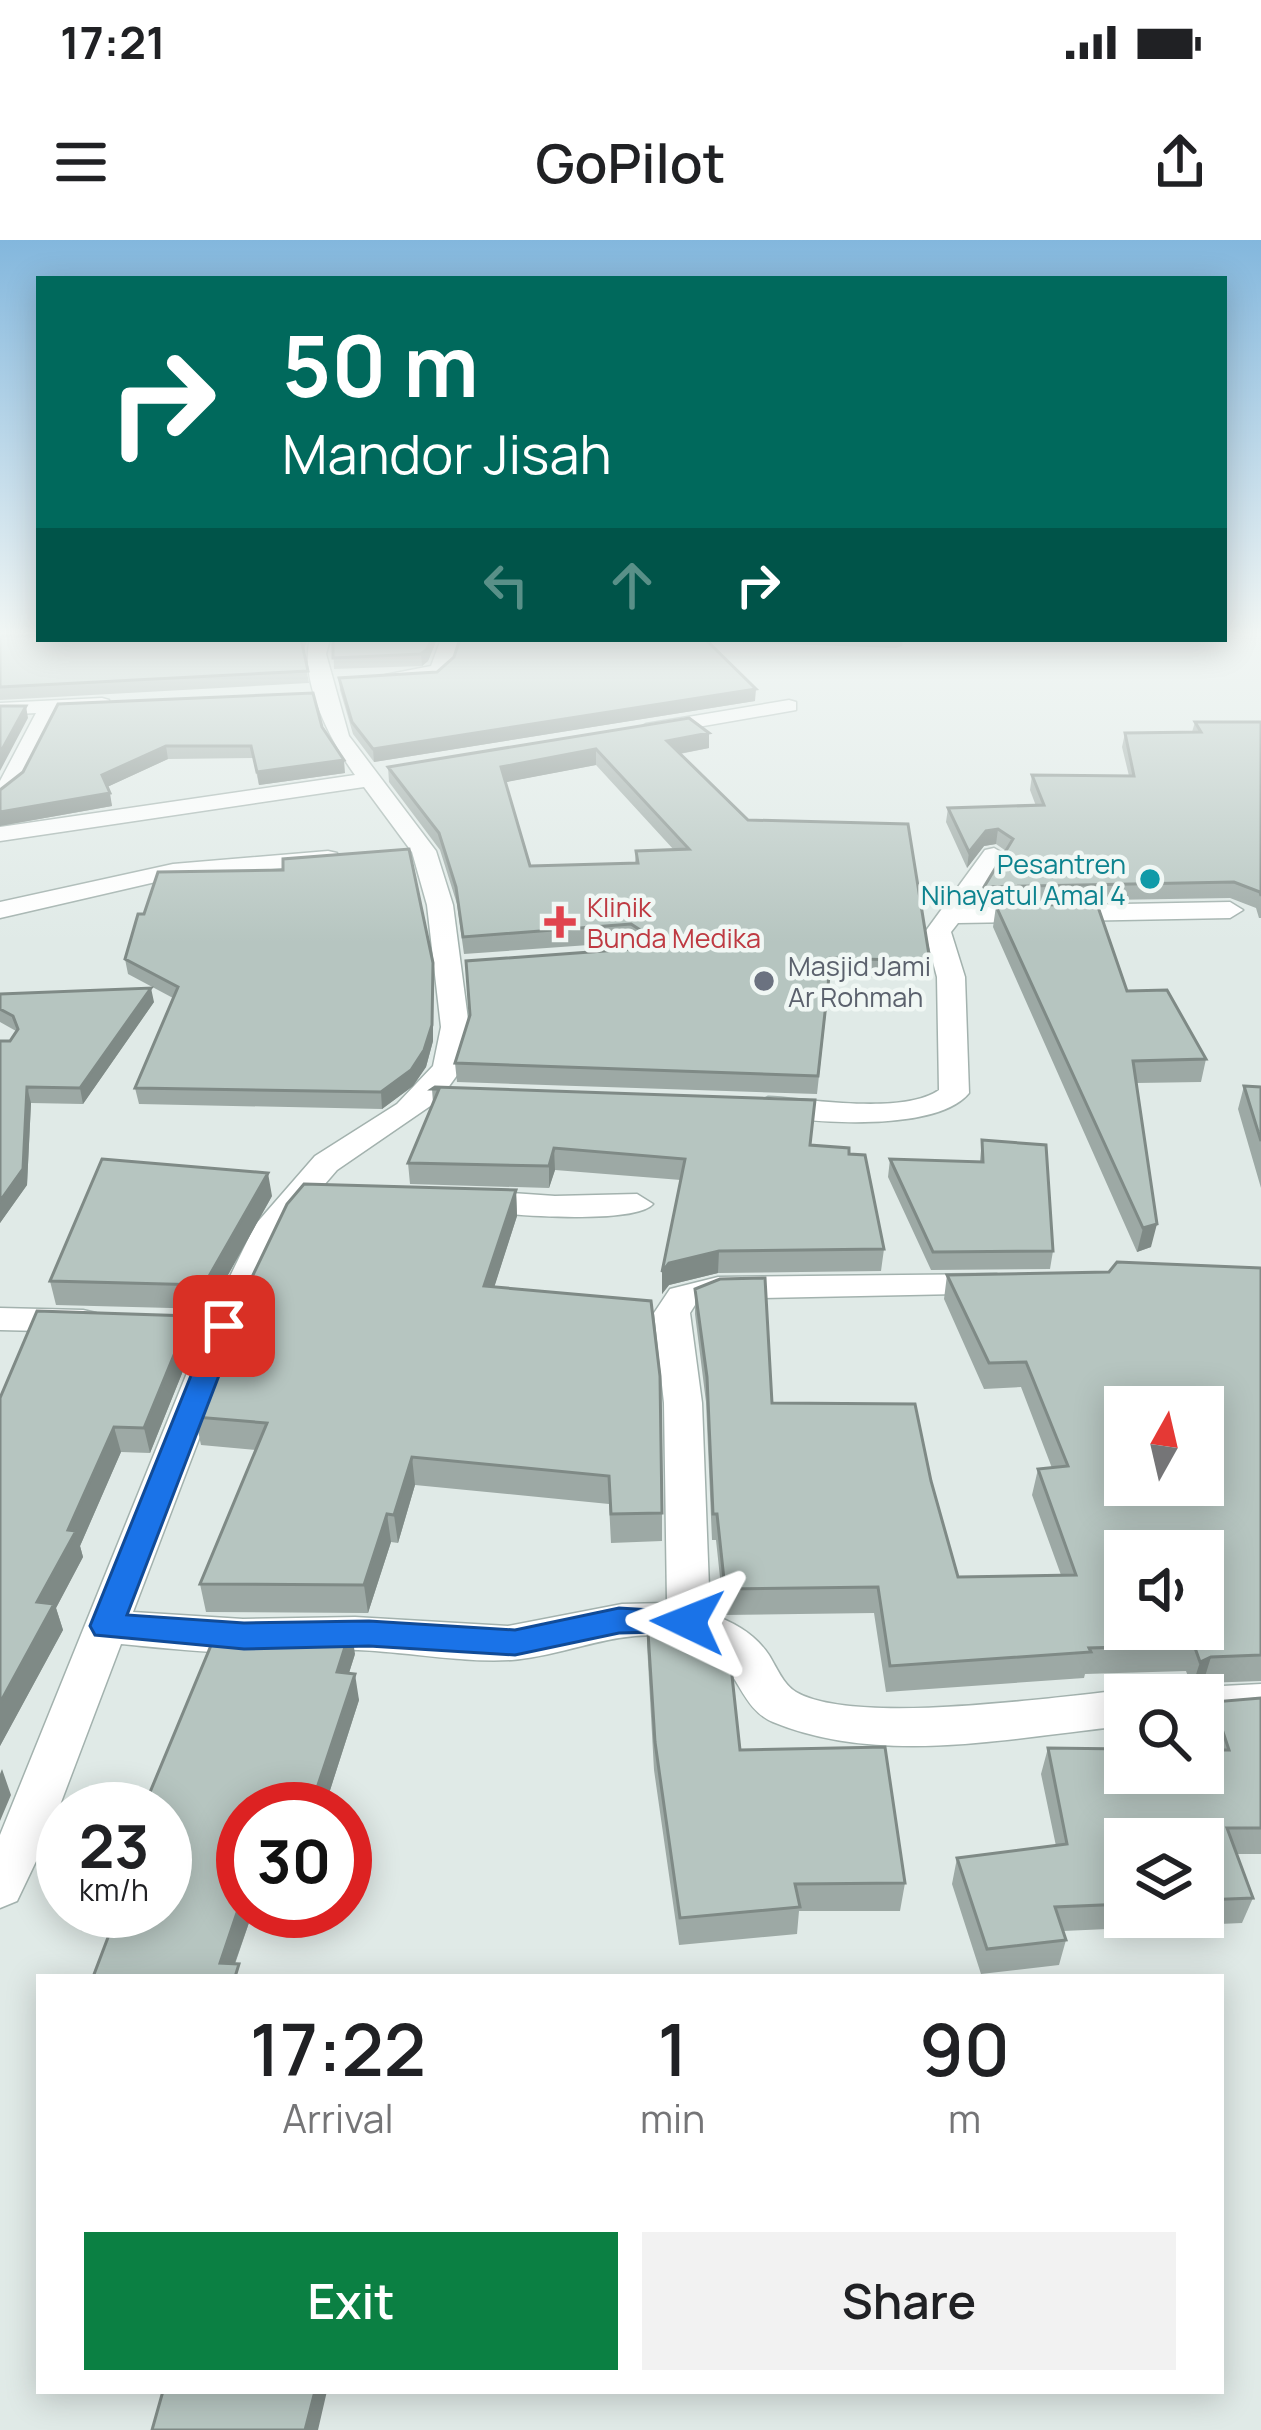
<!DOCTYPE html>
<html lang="en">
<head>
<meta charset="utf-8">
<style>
  body { margin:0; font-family:Manrope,sans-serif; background:#f2f2f2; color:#202124; height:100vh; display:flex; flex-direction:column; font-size:45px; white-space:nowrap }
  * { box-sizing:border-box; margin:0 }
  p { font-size:39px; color:#757577 }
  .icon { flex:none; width:66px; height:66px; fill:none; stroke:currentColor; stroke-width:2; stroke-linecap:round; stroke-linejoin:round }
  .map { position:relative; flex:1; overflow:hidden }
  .panel { position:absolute; left:36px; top:1734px; width:1188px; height:420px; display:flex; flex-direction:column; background:#fff; border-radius:0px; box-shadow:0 6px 30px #0003 }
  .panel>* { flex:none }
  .hud { position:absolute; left:36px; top:36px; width:1191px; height:366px; border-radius:0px; box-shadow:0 6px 30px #0003; background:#00695c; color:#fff; overflow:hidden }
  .needle { width:78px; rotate:8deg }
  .buttons { position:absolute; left:1104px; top:1146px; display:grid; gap:24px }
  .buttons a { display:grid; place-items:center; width:120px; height:120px; border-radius:0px; background:#fff; box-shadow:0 6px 30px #0003; font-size:60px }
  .speed { position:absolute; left:36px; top:1542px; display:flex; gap:24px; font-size:60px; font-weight:700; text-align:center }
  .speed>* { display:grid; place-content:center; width:156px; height:156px; border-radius:50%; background:#fff; box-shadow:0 6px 30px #0003; line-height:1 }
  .speed small { font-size:30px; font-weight:400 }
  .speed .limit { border:18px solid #d22; background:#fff; color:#111 }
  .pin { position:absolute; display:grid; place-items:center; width:102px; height:102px; color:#fff; margin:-51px; border-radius:24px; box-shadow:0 6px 18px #0006 }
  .me { position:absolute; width:132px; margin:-66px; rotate:272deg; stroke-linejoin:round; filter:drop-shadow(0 0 9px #0008) }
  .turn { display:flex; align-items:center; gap:42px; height:252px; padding:0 48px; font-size:54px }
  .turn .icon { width:156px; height:156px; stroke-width:2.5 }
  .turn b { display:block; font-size:84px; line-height:102px }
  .lanes { display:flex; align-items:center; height:114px; padding:0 48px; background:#0003; justify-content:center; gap:60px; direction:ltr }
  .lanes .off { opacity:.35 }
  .eta { display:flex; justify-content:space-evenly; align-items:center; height:204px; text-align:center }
  .eta b { font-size:72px; font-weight:600; line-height:84px }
  .primary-button { display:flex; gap:24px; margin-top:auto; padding:24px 48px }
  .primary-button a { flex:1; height:138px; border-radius:0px; background:#0b8043; color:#fff; font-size:48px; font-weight:600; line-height:138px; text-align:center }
  .primary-button a+a { background:#f2f2f2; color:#202124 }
  .status { display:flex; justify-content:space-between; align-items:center; height:84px; padding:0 60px; background:#fff; direction:ltr }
  .status svg { height:33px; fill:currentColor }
  header { display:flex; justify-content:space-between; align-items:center; height:156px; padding:0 48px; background:#fff; font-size:54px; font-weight:600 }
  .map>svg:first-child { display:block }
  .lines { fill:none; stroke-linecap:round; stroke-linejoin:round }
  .minor-casing { stroke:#a3b2ae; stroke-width:3 }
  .minor { fill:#fff; fill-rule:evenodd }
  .wall { fill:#9da9a5; fill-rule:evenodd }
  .shaded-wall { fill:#7f8a86 }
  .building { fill:#b6c5c0; stroke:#7f8a86; stroke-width:3; fill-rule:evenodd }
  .route { fill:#1a73e8; stroke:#114b97; stroke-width:3 }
  .culture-dot { fill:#0f9aa8; stroke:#f0f7f4; stroke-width:4.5 }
  .health-dot { fill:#e0444e; stroke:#f0f7f4; stroke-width:4.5 }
  .worship-dot { fill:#6b7280; stroke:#f0f7f4; stroke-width:4.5 }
  .labels { text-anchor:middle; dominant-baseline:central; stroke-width:9; stroke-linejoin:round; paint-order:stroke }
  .far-culture-label { font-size:27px; fill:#0d838f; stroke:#f0f7f4; text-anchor:end }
  .far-health-label { font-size:27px; fill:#be3a42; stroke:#f0f7f4; text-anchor:start }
  .far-worship-label { font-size:27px; fill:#5b616d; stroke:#f0f7f4; text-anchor:start }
</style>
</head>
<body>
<div class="status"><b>17:21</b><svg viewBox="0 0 49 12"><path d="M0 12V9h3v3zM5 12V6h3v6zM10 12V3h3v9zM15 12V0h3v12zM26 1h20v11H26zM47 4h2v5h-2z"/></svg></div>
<header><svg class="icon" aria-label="menu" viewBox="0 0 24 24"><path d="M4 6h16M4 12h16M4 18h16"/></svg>GoPilot<svg class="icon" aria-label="share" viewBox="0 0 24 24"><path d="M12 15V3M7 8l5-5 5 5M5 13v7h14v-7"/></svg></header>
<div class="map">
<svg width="1261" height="2190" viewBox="0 0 1261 2190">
  <rect width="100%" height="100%" fill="#e0eae7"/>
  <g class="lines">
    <defs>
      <path id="minor" d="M310,399H330L326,414L349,496L436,611L453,665L469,787L463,827L439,860L337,930L287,988L242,1086L133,1372L243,1379L355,1377L508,1386L622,1364L667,1363L664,1163L654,1073L670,1049L718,1037L996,1034L1008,1037L1013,1045L1008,1053L718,1059L695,1065L690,1073L702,1163L710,1374C734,1382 755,1394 769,1415C777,1428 783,1444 796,1452C854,1486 1054,1457 1125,1450L1140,1455H1125V1486C1013,1497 882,1527 773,1482C730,1464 742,1402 664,1396C612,1391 564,1416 512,1420C461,1423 409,1412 358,1410C321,1409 285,1413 248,1413C206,1413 163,1408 121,1404L49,1594L17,1661L0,1668V1595L206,1086L255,985L315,916L397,864L433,826L441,787L427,665L412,612L364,547L0,601V587L355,535C331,502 299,441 310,399Z
        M441,399H461L446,435L385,443V435L431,426Z
        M102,458L109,460V468L58,472L22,543L0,560V541L36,473L0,475V463Z
        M789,460L796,462V470L646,496L635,490L646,484Z
        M994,608L1006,615L969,667L1230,662L1243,670L1230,678L958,683L951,692L965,737L969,853C937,893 804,884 757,872L753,866L768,857C812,859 903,875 939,850L937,737L925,692L985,610Z
        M328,611L337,613V623L173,638L0,678V662L173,624Z
        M466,950L555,956L637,954L653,964C635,986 486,975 454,967L450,960L454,953Z
        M0,1068L83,1070L96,1073L101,1081L96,1089L83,1092L0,1090Z
        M1261,1444V1480L1203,1483V1455H1186L1203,1447Z"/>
    </defs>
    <!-- minor casing -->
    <use href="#minor" class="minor-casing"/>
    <!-- minor -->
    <use href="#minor" class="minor"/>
  </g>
  <!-- wall -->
  <path class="wall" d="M0,396L39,399H308L303,411L309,443L0,460Z
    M333,399H437L428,421L422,426L334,429Z
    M460,399H903L902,406L896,408L707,401L755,461L374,522L353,494L340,450L339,438L437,432L454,417Z
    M58,464L322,487L345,533L259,545L253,518L168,519L107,547L112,566L0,586V550L23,532Z
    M689,478L709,508L680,514L748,580L930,721L928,739L830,736L817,854L457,842L455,823L636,705L631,702L464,714L457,664L440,610L389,542L388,527ZM596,525L674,610L636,611L635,623L530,626L505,542Z
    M1195,482H1261V678H1259L1256,668L1230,658L982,662L984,647L1006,611L996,604L984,606L967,628L946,582L948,568L1036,566L1030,550L1032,535L1129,536L1122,507L1125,493L1192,492Z
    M996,666L1127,751L1206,819L1201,842L1136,843L1151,1007L1137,1012L993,687Z
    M125,719L433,723V801L426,827L413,846L382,869L139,864L135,848L173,758L128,734Z
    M0,754L154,762L83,864L31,863L27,945L0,983V801H10L16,791L0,782Z
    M1244,846L1261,847V948L1238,869Z
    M432,849L811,905L849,914L884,1009L881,1031L718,1033L669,1045L662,1054V1032L681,940L555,930L549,948L410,944L408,923L433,863Z
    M982,900L1053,1011L1050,1029L931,1030L888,937L890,919L980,921Z
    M516,950L517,976L494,1047L662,1273V1301L611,1303L609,1264L415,1245L398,1303L391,1302L368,1373L206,1372L200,1344L256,1210L201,1205L195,1177Z
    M272,956L209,1069L56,1065L50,1041Z
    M1261,1028V1441L1203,1443L1192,1447L1186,1431L1085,1434L1084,1438L886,1452L874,1373L724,1375L716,1300H712L706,1162L695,1074V1049L772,1163L931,1241L958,1337L1061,1335L1032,1255L1038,1229L1052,1228L1021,1147L984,1149L944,1059L947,1035Z
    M195,1101L150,1213L121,1212L80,1306L83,1317L56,1368L63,1390L0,1506V1158Z
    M647,1376L740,1510L905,1643L900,1671H799L797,1694L679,1705L654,1530L647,1404Z
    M355,1414L349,1433L359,1460L324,1569H243V1671H253L235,1724L109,1694L81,1691L74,1671H165Z
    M1261,1458V1614H1236L1253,1658L1242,1683L1063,1691L1066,1700L1059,1725L981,1734L952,1644L957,1618L1056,1606L1041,1534L1048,1508L1211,1510L1204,1487L1213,1462ZM1125,1599H1203V1677H1125Z"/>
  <!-- shaded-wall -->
  <path class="shaded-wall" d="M432,399H437L428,421L422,426L421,414Z
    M756,449L755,461L374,522L373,509Z
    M26,466L28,478L0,531V513Z
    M709,493V508L667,516V501Z
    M166,506L168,519L105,548L102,535Z
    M596,509V525L502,543L501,527Z
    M344,520L345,533L259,545L257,532Z
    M110,553L112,566L0,586V572Z
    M998,589L996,604L984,606L967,628L969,612L986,591Z
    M433,723V801L426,827L413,846L382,869L381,852Z
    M151,748L154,762L83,864L80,848Z
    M27,847L31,863L27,945L0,983V961Z
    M554,908L555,930L549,948V926Z
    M268,933L272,956L209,1069L204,1045Z
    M516,950L517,976L486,1073L484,1046Z
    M1157,984L1151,1007L1137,1012L1143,988Z
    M719,1011L718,1033L669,1045L662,1054V1032L669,1023Z
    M190,1076L195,1101L150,1213L144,1188Z
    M114,1187L121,1212L80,1306L83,1317L56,1368L63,1390L0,1506V1463L37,1362Z
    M412,1217L415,1245L398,1303L394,1275Z
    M387,1274L391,1302L368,1373L364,1345Z
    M351,1388L355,1414L341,1458L337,1432Z
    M1211,1417L1203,1443L1192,1447L1200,1422Z
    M355,1434L359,1460L324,1569H318L315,1554Z
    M2,1529L11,1555L0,1581V1534Z
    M280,1550L284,1569H273Z
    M243,1655V1671H253L230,1737L220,1723Z
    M315,2151H327L318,2190H305Z"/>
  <!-- building -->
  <path class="building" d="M0,396H39V399H301L308,431L0,447Z
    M333,399H432L427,409L421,414L333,418Z
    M460,399H705L756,449L373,509L352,482L339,438L437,432L454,417Z
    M313,453L322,487L344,520L257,532L251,506H166L102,535L110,553L0,572V550L23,532L58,464Z
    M0,466H26L0,513Z
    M689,478L709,493L667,501L748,580L908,584L930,721L831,718L818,836L455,823L470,775L466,721L631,709L648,695L631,684L463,697L456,647L439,593L388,527ZM596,509L689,609L636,611L638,623L530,626L501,527Z
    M1195,482H1261V656L1260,652L1234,642L984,647L1013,599L998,589L986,591L969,612L948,568L1044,565L1032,535L1134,536L1125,493L1201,492Z
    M409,609L433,723L432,785L424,810L411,830L381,852L135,848L178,747L125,719L138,674H144L158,632L283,630V619Z
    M1097,664L1127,751L1167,750L1206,819L1133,821L1157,984L1143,988L996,666Z
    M151,748L80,848L27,847L23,929L0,961V801H10L18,789L13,776L0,769V754Z
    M1244,846L1261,847V901Z
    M435,847L815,860L810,905L849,908V914L865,915L884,1009L719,1011L669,1023L662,1032L685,919L554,908L549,926L408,923L439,849H432Z
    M982,900L1046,905L1053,1011L933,1012L890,919L983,922Z
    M102,919L268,933L204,1045L50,1041Z
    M304,944L516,950L484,1046L651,1061L660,1136L662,1273L611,1274L609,1236L412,1217L394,1275L387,1274L364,1345L200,1344L267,1183L195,1177L241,1060L287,964Z
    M1117,1022L1261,1028V1415L1211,1417L1200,1422L1194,1405L1089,1408L1091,1412L890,1426L878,1347L725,1349L717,1274H713L707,1137L695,1049L720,1039L765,1038L772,1163L915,1164L931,1241L958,1337L1076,1335L1038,1229L1068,1226L1026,1122L989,1123L947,1035L1109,1032ZM1125,1167H1203V1245H1125ZM1125,1311H1203V1389H1125Z
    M37,1071L190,1076L144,1188L114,1187L68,1290L76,1291L37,1362L54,1364L0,1463V1158Z
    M647,1376L689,1377L707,1385L729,1408L740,1510L885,1507L905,1643L795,1644L800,1667L680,1678L655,1502Z
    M351,1388L337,1432L355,1434L315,1554L280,1550L273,1569H243V1655L220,1723L239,1724L235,1737H93L118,1671H165V1569H143L217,1391Z
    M1261,1458V1588H1227L1253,1658L1203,1660V1599H1125V1664L1055,1667L1066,1700L987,1709L957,1618L1067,1604L1048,1508L1125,1509V1533H1203V1510H1229L1213,1462Z
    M163,2151H315L305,2190H152Z"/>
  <!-- sky -->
  <linearGradient id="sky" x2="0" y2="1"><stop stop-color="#83b7dd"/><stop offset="0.56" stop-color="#f1f6f4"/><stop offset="1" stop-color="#f1f6f4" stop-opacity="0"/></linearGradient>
  <rect width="1261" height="703" fill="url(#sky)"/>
  <!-- route -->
  <path class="route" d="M224,1078L238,1086L127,1375L244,1383L369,1381L515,1390L619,1368L700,1373L705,1382L700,1391L619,1393L515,1415L369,1406L244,1409L95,1395L90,1386L211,1086Z"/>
  <!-- markers -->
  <circle class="culture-dot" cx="1150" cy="639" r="12"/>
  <path class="health-dot" d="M554 664h12v12h12v12h-12v12h-12v-12h-12v-12h12z"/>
  <circle class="worship-dot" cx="764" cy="741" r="12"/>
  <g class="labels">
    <!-- far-culture labels -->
    <g class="far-culture-label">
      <text x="1126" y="623">Pesantren<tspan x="1126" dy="31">Nihayatul Amal 4</tspan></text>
    </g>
    <!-- far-health labels -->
    <g class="far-health-label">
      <text x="587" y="666">Klinik<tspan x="587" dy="31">Bunda Medika</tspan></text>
    </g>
    <!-- far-worship labels -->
    <g class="far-worship-label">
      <text x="788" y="725">Masjid Jami<tspan x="788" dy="31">Ar Rohmah</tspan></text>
    </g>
  </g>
</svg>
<div class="buttons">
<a><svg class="needle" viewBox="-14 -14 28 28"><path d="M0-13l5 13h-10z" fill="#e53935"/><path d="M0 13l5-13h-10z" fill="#757577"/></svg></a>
<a><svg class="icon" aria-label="sound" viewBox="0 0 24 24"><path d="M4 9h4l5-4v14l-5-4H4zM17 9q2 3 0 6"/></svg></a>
<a><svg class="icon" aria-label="search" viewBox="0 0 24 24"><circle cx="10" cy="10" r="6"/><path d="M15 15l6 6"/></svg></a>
<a><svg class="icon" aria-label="layers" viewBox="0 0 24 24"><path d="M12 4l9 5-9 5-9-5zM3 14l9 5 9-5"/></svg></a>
</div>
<div class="speed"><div>23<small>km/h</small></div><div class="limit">30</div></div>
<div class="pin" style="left:224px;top:1086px;background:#d93025"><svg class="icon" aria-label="arrive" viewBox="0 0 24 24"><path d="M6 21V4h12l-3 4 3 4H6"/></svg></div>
<svg class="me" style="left:688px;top:1382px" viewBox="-20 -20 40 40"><path d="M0-17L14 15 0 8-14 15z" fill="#1a73e8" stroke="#fff" stroke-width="4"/></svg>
<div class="hud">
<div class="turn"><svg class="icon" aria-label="right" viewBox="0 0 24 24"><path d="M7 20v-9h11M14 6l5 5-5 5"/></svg><div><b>50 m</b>Mandor Jisah</div></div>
<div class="lanes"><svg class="icon off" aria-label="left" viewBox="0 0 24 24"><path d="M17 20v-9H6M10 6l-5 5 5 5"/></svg><svg class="icon off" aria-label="ahead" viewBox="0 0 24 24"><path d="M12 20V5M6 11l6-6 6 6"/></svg><svg class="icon" aria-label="right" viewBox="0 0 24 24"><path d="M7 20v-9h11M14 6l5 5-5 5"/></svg></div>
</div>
<section class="panel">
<div class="eta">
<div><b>17:22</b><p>Arrival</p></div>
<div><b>1</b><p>min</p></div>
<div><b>90</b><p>m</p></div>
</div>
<div class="primary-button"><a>Exit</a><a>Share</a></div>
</section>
</div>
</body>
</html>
